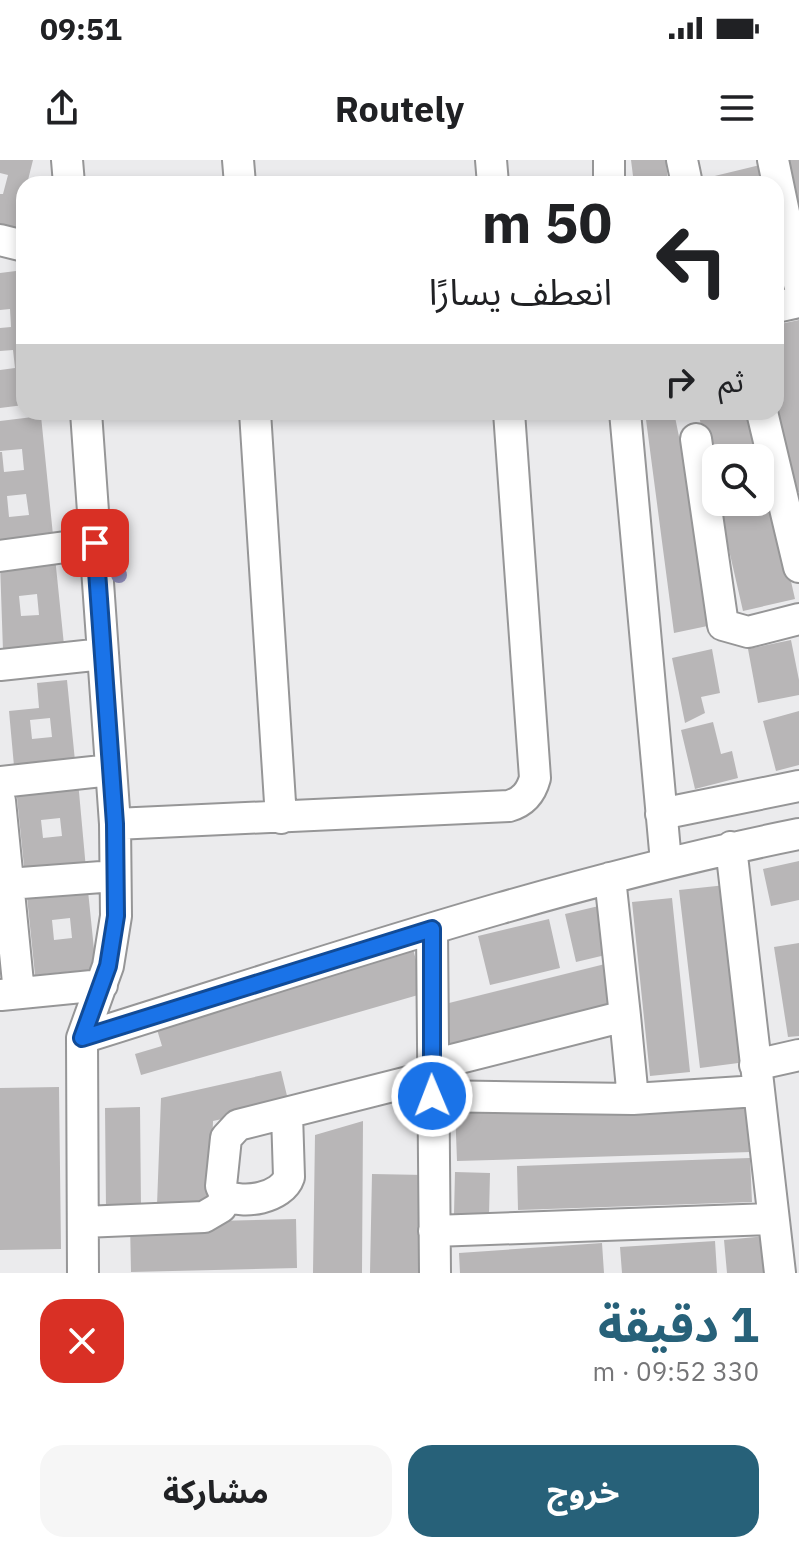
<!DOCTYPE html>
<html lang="ar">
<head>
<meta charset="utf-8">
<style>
  body { margin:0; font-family:"IBM Plex Sans","Noto Sans Arabic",sans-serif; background:#f6f6f6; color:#202124; direction:rtl; height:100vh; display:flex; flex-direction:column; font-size:30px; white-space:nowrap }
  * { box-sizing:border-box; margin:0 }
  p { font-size:26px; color:#757577 }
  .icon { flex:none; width:44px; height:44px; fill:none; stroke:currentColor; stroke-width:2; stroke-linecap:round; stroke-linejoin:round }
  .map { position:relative; height:1113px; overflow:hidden; direction:ltr }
  .sheet { display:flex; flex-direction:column; background:#fff; flex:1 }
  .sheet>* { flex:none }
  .banner { position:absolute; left:16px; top:16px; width:768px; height:244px; border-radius:24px; box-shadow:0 4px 12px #0003; direction:rtl; background:#fff; color:#202124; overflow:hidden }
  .controls { position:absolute; left:702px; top:284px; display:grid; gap:16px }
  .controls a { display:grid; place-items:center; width:72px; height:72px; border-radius:16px; background:#fff; box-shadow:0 4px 12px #0003; font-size:40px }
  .pin { position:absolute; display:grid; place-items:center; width:68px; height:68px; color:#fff; margin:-34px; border-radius:16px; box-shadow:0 4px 12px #0006 }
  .me { position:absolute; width:88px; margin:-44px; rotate:359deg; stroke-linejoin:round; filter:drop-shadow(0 0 6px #0008) }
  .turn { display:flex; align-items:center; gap:28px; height:168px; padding:0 40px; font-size:36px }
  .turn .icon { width:104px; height:104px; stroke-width:2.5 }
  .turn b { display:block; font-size:56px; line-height:68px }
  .then { display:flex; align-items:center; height:76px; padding:0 40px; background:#0003; gap:16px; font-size:30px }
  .round { display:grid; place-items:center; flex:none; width:84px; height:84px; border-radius:24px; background:#f6f6f6 }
  .summary { display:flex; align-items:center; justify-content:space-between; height:136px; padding:0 40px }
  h1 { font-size:48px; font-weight:700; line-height:60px; color:#276179 }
  .primary-button { display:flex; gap:16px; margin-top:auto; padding:16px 40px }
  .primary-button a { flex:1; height:92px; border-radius:24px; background:#276179; color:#fff; font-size:32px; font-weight:700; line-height:92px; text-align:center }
  .primary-button a+a { background:#f6f6f6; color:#202124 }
  .status { display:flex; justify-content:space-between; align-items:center; height:56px; padding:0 40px; background:#fff; direction:ltr }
  .status svg { height:22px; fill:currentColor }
  header { display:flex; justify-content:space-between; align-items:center; height:104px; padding:0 40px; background:#fff; font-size:36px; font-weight:700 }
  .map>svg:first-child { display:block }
  .building { fill:#b8b6b7; fill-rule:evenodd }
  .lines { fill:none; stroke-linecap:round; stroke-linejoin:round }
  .minor-casing { stroke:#969697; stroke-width:34 }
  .minor { stroke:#fff; stroke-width:30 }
  .tree { fill:#9390be }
  .route-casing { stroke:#114b97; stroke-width:20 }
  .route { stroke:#1a73e8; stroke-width:14 }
</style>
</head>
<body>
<div class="status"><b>09:51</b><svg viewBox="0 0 49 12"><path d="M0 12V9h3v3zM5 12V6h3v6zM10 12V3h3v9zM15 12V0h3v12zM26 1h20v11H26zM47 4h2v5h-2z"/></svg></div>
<header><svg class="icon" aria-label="menu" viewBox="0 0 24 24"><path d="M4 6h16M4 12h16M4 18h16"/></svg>Routely<svg class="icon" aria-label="share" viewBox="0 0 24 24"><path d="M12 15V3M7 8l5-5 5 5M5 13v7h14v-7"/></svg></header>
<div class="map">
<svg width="799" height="1113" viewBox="0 0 799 1113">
  <rect width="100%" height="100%" fill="#ebebed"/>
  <!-- building -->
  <path class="building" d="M0,0H33L27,24H24V39L16,75L0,71V34H3L8,15L0,13Z
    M631,0H666L668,24H634Z
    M777,0H799V89Z
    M760,5L765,24H694V21Z
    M776,78L789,130L776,133Z
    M24,110V245L0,248V210L15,208L13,190L0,191V168L11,167L10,149L0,150V113Z
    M799,160V332L791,334L776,252V165Z
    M645,252H674L717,464L674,473Z
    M698,252H753L795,439L743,451L718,342H760V298H716L715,326Z
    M41,256L54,385L0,390V292H2L4,312L24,310L22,289L0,291V261ZM26,334L29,355L9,357L7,336Z
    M55,397L64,485L3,491L0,403ZM37,434L39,455L21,456L19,436Z
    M791,480L799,520V535L758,543L748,489Z
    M712,489L720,533L701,537L705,553L685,563L672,498Z
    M67,520L76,611L15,617L9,551L39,548L37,523ZM50,558L52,577L32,579L30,560Z
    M799,551V605L776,611L763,561Z
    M713,562L721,594L732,591L738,618L695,629L681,570Z
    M78,621L86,709L25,716L16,628ZM60,658L62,676L43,678L41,660Z
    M799,701V740L771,746L763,709Z
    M87,721L96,809L35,815L26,727ZM70,758L72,778L54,780L52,760Z
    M726,725L746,902L700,908L679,730Z
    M672,738L690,912L650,916L632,742Z
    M603,745L614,793L576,802L565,754Z
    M549,759L560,808L490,825L478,776Z
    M799,783V876L788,877L774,787Z
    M413,789L425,833L141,915L135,894L162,886L155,863Z
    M609,803L620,849L449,892L437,846Z
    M281,911L289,944L213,961L210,1047L157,1045L161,938Z
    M59,927L61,1089L0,1090V928Z
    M750,939L751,992L457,1001L455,948Z
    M140,947L141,1048L106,1049L105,948Z
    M363,961L362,1113H313L315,975Z
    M750,998L752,1042L518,1050L517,1006Z
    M455,1012L490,1013L489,1055L454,1054Z
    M372,1014L425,1015L423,1113H370Z
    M296,1059L297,1108L131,1112L130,1063Z
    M768,1076L771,1113H727L724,1080Z
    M715,1081L717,1113H622L620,1087Z
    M602,1083L604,1113H460L459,1093Z"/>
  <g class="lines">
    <defs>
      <path id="minor" d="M67,0L69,24
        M238,0L240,24
        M491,0L493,24
        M609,0V24
        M682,0L687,24
        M773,0L799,124
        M0,80L24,86
        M776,147L799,142
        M255,252L281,658
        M625,252L666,702
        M762,252L799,407
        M696,279L723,465L748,472L799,459
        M0,396L95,383
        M0,505L103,494
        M0,622L111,610
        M0,641L19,833
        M661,654L799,626
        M115,664L509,646C523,642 531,633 535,618L509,252
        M731,687L780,1113
        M610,718L625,856
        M8,724L115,716
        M432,769L435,1113
        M1,835L102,825
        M82,878C319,804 555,723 799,674
        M432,905L625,856L633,939L432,936
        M755,905L799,895
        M633,939L758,931
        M287,954L289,1017C282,1038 243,1045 225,1035L221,1026L226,978L238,965L432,916
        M83,1062L204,1057L221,1047L225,1035
        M434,1071L773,1059
        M83,1113L82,878L108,806L116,756L115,664L86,252"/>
    </defs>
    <!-- minor casing -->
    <use href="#minor" class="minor-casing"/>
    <!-- minor -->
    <use href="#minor" class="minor"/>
  </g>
  <!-- trees -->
  <circle class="tree" cx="119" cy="415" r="8"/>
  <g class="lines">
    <defs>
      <path id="route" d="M95,383L115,664L116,756L108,806L82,878L432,769V936"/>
    </defs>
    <!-- route casing -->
    <use href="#route" class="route-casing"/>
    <!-- route -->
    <use href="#route" class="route"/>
  </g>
</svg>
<div class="controls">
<a><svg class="icon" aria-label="search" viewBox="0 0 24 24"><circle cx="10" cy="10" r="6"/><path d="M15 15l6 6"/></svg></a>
</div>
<div class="pin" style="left:95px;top:383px;background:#d93025"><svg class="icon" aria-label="arrive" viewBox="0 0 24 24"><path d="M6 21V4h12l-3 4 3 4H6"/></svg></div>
<svg class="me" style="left:432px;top:936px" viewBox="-20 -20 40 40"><circle r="17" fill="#1a73e8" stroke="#fff" stroke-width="3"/><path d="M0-11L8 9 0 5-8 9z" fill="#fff"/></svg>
<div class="banner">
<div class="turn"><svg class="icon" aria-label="left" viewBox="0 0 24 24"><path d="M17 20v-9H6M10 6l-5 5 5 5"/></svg><div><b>50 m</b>انعطف يسارًا</div></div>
<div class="then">ثم<svg class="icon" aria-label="right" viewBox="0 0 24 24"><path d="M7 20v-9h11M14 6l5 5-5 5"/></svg></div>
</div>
</div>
<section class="sheet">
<div class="summary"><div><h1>1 دقيقة</h1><p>330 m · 09:52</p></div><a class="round" style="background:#d93025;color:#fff"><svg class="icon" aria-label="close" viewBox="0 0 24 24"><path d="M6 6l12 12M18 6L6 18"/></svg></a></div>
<div class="primary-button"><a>خروج</a><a>مشاركة</a></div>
</section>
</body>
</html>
